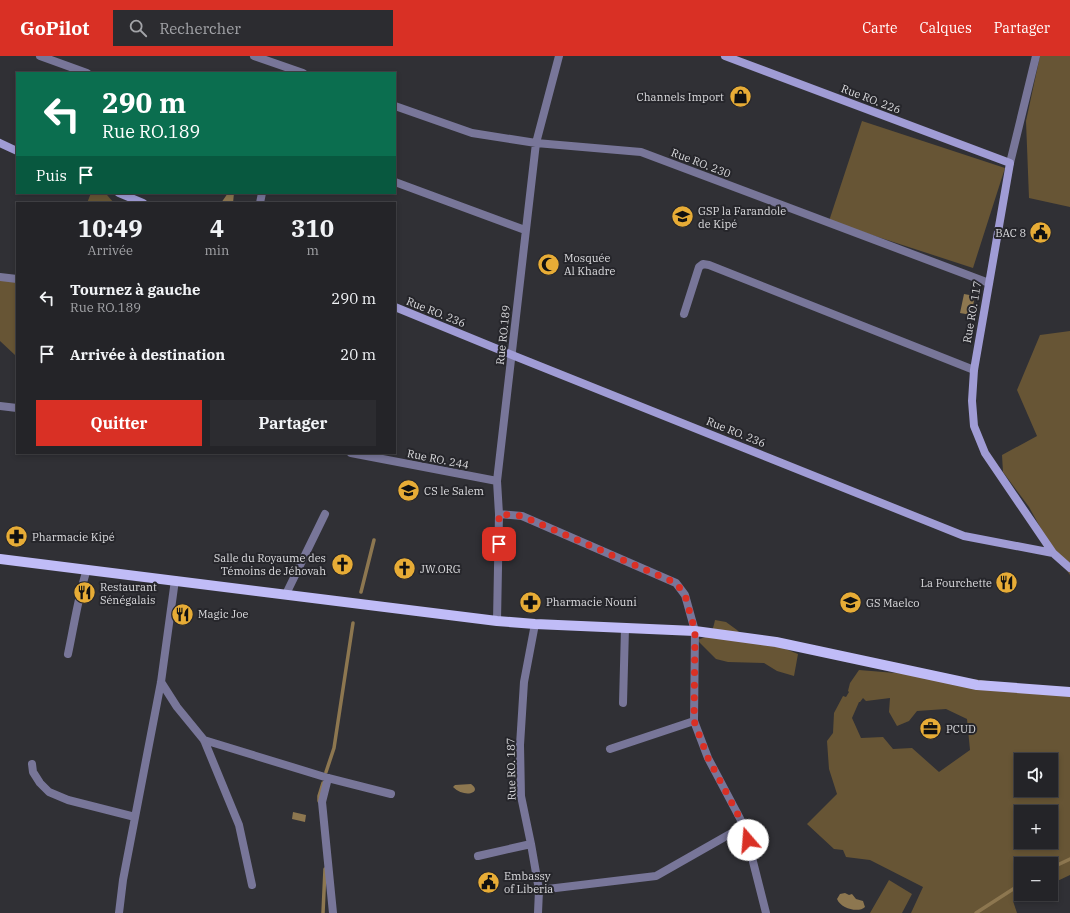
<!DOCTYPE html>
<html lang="fr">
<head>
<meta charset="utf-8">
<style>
  body { margin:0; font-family:"IBM Plex Serif",serif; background:#2c2c30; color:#f1f3f6; height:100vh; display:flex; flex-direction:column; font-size:15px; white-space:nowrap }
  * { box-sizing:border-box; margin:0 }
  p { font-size:13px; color:#a3a4a8 }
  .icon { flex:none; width:22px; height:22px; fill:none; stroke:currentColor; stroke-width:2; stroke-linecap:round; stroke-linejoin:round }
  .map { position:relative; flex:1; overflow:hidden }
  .details { position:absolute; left:16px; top:146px; width:380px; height:252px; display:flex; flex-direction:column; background:#242428; border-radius:0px; box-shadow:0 2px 6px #0003,0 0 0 1px #414145 }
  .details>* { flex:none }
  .top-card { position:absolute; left:16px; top:16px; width:380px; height:122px; border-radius:0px; box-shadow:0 2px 6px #0003,0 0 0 1px #414145; background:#0b6e4f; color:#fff; overflow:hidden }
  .controls { position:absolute; left:1014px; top:697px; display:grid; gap:8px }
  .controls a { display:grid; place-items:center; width:44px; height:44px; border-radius:0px; background:#242428; box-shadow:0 2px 6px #0003,0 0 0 1px #414145; font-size:20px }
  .pin { position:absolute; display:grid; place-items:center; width:34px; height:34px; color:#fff; margin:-17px; border-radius:8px; box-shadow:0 2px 6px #0006 }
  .me { position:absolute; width:44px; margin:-22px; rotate:342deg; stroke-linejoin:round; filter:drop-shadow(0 0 3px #0008) }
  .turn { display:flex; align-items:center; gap:14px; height:84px; padding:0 20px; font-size:18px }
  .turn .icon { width:52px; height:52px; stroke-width:2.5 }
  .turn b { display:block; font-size:28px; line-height:34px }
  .then { display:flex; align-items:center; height:38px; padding:0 20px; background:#0003; gap:8px; font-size:15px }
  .eta { display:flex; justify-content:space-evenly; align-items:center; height:68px; text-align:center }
  .eta b { font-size:24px; font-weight:800; line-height:28px }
  .button { display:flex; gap:8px; margin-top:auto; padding:8px 20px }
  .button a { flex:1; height:46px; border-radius:0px; background:#d93025; color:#fff; font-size:16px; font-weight:800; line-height:46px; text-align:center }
  .button a+a { background:#2c2c30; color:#f1f3f6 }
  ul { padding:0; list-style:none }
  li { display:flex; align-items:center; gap:12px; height:56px; padding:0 20px }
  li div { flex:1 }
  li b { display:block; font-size:15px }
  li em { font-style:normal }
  header { display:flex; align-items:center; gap:24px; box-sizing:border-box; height:56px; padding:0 20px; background:#d93025; color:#fff }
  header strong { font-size:19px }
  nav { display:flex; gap:22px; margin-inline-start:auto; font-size:14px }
  .search { width:280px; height:36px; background:#2c2c30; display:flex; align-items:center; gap:10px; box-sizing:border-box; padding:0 14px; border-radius:0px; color:#a3a4a8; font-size:15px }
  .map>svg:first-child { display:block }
  .green { fill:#675535; fill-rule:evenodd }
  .water { fill:#8d7750 }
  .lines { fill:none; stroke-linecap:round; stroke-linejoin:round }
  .stream { stroke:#8d7750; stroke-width:3.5 }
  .street { stroke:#787699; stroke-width:8 }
  .secondary { stroke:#a09cd5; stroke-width:8 }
  .primary { stroke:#c0bcf7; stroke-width:10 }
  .route { stroke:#d93025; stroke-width:7; stroke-dasharray:0 12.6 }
  .labels { text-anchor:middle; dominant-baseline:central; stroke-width:4; stroke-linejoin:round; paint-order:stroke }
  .poi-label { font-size:11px; fill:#dcdcdf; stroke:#26262b; text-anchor:start }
  .street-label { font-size:11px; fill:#dcdcdf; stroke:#26262b }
</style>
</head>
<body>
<header>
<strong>GoPilot</strong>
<div class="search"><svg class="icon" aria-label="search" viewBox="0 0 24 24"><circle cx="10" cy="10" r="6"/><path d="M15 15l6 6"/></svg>Rechercher</div>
<nav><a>Carte</a><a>Calques</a><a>Partager</a></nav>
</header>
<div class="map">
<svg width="1070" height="857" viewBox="0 0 1070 857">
  <rect width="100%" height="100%" fill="#303035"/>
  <!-- green -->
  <path class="green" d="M1040,0H1070V151L1029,142L1026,65Z
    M862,65L1005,112L973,212L829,165Z
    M91,137L107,139L114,147H87Z
    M17,219V302L15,299L0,285V222Z
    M1070,275V519L1054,496L1029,451L1003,416L1002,399L1037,380L1017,334L1040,279Z
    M715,564L726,566L737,574L748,585L776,589L798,598L794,620L777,615L764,607L728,606L716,603L697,584C710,580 712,578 715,564Z
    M859,614L981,624L1070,640V819L1051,828V808H1021V838H1028L1013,845L1017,857H911L923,831L870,804L846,801L843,794L834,793L807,768L837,738L829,713L827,685L833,677L834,657L843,640L846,641L849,636L848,635L850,627ZM863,642L866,645L890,642L889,656L897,670L909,665L917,655L946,653L967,663L970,694L939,716L912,692L893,693L883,681L861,682L852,662L859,646H860ZM1021,704H1051V734H1021ZM1021,756H1051V786H1021Z
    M889,824L912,838L902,857H870Z"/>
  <!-- water -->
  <path class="water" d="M228,137H234L233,147H221Z
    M964,238L975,240L971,259L960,257Z
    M471,728C483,736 465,743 453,731L455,729Z
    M293,756L306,759L305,766L292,763Z
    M845,837L849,839L852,838L856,843L863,845L865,851C859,857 841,853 837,843L840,838Z"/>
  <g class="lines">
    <!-- stream -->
    <path class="stream" d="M361,536L374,484
      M326,716L334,692L353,567
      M319,745V740L323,727
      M1051,812L1070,803
      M323,857L325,813
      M976,857L1021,828"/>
    <!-- street -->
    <path class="street" d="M40,0L87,17
      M254,0L303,17
      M395,50L472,77L536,87L641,96L989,227
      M1010,107L1036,0
      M395,126L525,174
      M260,147L262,137
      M0,221L17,223
      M684,258L699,211L703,208L709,209L974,314
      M0,350L17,352
      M351,397L497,425
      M499,458L522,460L676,527L685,539L695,575L694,665L708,702L744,770L766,857
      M286,538L325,458
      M497,565L499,458L497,425L536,87L559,0
      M535,568L524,626L520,689L521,740L531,788L539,834L538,857
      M68,598C74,570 78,541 87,513
      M161,626L177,651L204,684L239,769L252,829
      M623,647L625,572
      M204,684L328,722L391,738
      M610,693L694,665
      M32,708L33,716L40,727L49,736L68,744L135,761
      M328,722L322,746L333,857
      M478,800L531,788
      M539,834L656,820L744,770
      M119,857L123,824L161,626L175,524"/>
    <!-- secondary -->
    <path class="secondary" d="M725,0L1010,107L974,314L972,345L974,370L985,397L1053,497
      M0,87L17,95
      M119,137L143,147
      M395,251L512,299L964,480L1053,497L1070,512"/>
    <!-- primary -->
    <path class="primary" d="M0,503L497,565L535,568L695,575L776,586L977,629L1070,636"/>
  </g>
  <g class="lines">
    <!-- route -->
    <path class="route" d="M499,488V458L522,460L676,527L685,539L695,575L694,665L708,702L744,770L748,784"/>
  </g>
  <!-- icons -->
  <defs>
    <symbol id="shop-disc" viewBox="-11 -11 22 22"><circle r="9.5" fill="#e7ac36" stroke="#26262b"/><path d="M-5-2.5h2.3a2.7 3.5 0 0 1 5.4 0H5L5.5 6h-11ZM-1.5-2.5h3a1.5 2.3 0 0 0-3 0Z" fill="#111"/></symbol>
    <symbol id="school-disc" viewBox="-11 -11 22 22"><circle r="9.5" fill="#e7ac36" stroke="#26262b"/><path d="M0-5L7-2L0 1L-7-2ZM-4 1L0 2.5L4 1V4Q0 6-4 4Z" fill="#111"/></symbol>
    <symbol id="civic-disc" viewBox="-11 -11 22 22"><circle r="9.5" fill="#e7ac36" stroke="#26262b"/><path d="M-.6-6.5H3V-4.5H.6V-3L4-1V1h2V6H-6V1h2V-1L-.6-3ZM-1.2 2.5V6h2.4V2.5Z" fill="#111"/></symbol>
    <symbol id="mosque-disc" viewBox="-11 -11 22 22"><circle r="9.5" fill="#e7ac36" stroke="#26262b"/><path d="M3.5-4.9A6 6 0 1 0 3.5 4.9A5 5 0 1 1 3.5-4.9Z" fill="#111"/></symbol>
    <symbol id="pharmacy-disc" viewBox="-11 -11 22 22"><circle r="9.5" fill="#e7ac36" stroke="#26262b"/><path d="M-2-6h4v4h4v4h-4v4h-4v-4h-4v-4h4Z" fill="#111"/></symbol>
    <symbol id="church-disc" viewBox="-11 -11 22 22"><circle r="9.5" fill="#e7ac36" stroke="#26262b"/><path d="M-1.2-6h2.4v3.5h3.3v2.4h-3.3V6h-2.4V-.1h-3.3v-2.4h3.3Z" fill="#111"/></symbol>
    <symbol id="restaurant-disc" viewBox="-11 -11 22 22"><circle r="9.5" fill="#e7ac36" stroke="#26262b"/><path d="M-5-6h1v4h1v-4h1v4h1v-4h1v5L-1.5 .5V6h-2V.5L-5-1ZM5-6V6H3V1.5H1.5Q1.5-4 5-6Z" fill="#111"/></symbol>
    <symbol id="office-disc" viewBox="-11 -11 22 22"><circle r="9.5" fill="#e7ac36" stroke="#26262b"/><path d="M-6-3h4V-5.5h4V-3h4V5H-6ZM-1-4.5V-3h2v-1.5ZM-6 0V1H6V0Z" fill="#111"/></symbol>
  </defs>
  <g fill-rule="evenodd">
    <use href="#shop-disc" x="728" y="28" width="25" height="25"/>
    <use href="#school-disc" x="670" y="148" width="25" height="25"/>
    <use href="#civic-disc" x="1028" y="164" width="25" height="25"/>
    <use href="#mosque-disc" x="536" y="196" width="25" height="25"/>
    <use href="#school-disc" x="396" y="422" width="25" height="25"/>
    <use href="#pharmacy-disc" x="4" y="468" width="25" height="25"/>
    <use href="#church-disc" x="330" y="496" width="25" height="25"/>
    <use href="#church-disc" x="392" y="500" width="25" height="25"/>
    <use href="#restaurant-disc" x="994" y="514" width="25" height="25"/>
    <use href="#restaurant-disc" x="72" y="524" width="25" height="25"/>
    <use href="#pharmacy-disc" x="518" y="534" width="25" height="25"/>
    <use href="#school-disc" x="838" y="534" width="25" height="25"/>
    <use href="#restaurant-disc" x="170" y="546" width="25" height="25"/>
    <use href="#office-disc" x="918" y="660" width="25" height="25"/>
    <use href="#civic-disc" x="476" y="814" width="25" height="25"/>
  </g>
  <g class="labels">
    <!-- poi labels -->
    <g class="poi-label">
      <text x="724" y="41" text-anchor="end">Channels Import</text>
      <text x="698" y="155">GSP la Farandole<tspan x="698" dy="13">de Kipé</tspan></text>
      <text x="1026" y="177" text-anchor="end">BAC 8</text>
      <text x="564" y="202">Mosquée<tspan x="564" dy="13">Al Khadre</tspan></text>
      <text x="424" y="435">CS le Salem</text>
      <text x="32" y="481">Pharmacie Kipé</text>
      <text x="326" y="502" text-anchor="end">Salle du Royaume des<tspan x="326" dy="13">Témoins de Jéhovah</tspan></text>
      <text x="420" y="513">JW.ORG</text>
      <text x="992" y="527" text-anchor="end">La Fourchette</text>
      <text x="100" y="531">Restaurant<tspan x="100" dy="13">Sénégalais</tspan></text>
      <text x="546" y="546">Pharmacie Nouni</text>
      <text x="866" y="547">GS Maelco</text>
      <text x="198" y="558">Magic Joe</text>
      <text x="946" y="673">PCUD</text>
      <text x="504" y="820">Embassy<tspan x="504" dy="13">of Liberia</tspan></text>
    </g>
    <!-- street labels -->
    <g class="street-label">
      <text transform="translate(871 43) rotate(21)">Rue RO. 226</text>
      <text transform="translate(701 107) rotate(21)">Rue RO. 230</text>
      <text transform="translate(436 256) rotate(22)">Rue RO. 236</text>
      <text transform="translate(972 256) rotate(-80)">Rue RO. 117</text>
      <text transform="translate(503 279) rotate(-84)">Rue RO.189</text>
      <text transform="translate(736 376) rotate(22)">Rue RO. 236</text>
      <text transform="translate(438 403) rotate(11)">Rue RO. 244</text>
      <text transform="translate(511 713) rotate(-91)">Rue RO. 187</text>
    </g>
  </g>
</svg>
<div class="controls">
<a><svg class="icon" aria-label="sound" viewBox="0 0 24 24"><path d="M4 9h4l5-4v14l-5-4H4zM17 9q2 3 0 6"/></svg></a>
<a>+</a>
<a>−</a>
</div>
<div class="pin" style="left:499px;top:488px;background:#d93025"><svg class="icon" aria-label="arrive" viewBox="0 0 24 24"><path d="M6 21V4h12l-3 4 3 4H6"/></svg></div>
<svg class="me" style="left:748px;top:784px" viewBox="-20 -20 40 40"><circle r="19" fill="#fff"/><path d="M0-13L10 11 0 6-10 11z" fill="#d93025"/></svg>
<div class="top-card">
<div class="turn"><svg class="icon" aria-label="left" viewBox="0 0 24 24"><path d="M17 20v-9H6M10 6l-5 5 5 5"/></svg><div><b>290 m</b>Rue RO.189</div></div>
<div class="then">Puis<svg class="icon" aria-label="arrive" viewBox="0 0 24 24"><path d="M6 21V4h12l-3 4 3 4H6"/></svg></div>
</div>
<section class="details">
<div class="eta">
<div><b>10:49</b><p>Arrivée</p></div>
<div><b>4</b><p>min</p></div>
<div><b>310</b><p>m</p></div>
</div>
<ul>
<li><svg class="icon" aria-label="left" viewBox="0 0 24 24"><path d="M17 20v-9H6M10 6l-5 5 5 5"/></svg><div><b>Tournez à gauche</b><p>Rue RO.189</p></div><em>290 m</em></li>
<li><svg class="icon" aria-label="arrive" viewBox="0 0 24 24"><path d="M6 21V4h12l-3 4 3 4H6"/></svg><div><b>Arrivée à destination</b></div><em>20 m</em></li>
</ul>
<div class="button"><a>Quitter</a><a>Partager</a></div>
</section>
</div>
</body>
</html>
